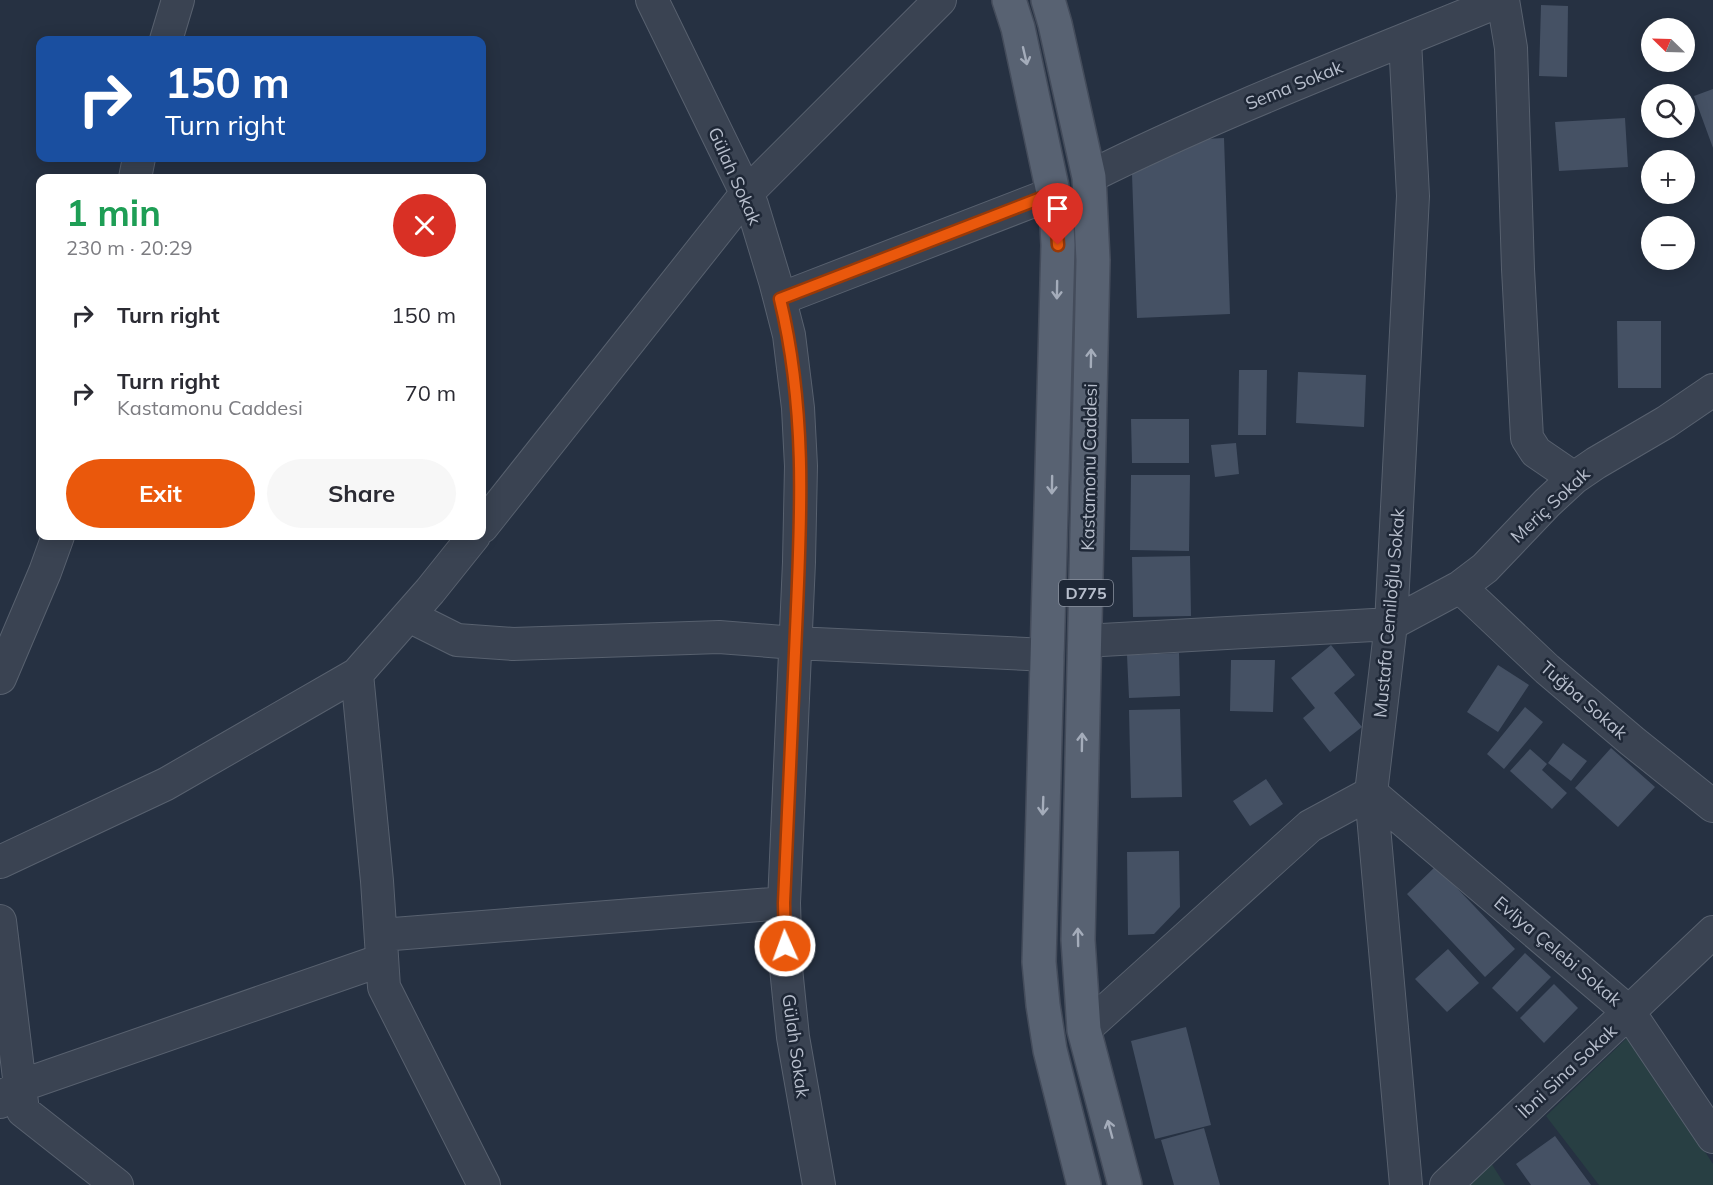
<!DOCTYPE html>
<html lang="en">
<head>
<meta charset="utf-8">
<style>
  body { margin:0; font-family:Mulish,sans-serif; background:#f7f7f7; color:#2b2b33; height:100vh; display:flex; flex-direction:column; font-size:22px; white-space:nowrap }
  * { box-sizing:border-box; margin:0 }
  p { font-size:20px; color:#7c7c81 }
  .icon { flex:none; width:33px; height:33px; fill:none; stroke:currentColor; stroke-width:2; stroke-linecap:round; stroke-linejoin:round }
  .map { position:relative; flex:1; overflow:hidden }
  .side { position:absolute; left:36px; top:174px; width:450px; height:366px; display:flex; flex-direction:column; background:#fff; border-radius:12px; box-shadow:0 3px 15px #0003 }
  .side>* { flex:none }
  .guide { position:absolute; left:36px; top:36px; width:450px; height:126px; border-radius:12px; box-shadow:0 3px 15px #0003; background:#1a4fa0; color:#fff; overflow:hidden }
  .needle { width:39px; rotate:293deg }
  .tools { position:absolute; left:1641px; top:18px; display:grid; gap:12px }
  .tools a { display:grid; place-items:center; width:54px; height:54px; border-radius:50%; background:#fff; box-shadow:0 3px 15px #0003; font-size:30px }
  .pin { position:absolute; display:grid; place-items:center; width:51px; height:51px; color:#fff; margin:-62px -26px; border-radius:50% 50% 50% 0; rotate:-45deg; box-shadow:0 0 6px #0007 }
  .pin .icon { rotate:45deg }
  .me { position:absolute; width:66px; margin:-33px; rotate:358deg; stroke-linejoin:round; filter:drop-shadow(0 0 4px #0008) }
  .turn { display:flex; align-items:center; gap:21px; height:126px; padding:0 30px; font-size:27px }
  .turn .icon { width:78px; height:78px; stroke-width:2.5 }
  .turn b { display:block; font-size:42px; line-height:51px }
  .round { display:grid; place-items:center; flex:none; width:63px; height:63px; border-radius:32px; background:#f7f7f7 }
  .headline { display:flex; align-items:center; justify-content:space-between; height:102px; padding:0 30px }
  h1 { font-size:36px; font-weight:700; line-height:45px; color:#1e9e55 }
  .action { display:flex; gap:12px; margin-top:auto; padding:12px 30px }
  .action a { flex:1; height:69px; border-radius:36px; background:#ea580c; color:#fff; font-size:24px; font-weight:700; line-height:69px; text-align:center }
  .action a+a { background:#f7f7f7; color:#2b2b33 }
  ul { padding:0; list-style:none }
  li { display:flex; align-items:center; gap:18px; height:78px; padding:0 30px }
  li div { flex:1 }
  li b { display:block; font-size:22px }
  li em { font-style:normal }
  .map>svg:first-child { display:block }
  .green { fill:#283f43 }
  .building { fill:#455164 }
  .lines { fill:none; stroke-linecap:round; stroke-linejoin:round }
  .minor-casing { stroke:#58616f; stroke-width:34 }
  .major-casing { stroke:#444c5b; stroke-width:36 }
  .minor { stroke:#3a4352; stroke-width:32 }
  .major { stroke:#586272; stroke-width:33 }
  .oneway { stroke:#a4acba }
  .route-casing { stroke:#983908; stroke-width:15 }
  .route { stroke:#ea580c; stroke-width:10 }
  .labels { text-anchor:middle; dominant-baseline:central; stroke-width:5; stroke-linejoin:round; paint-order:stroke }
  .shield { fill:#1f2837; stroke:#89919f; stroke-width:1.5 }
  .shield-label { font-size:16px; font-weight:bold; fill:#b7becc }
  .street-label { font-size:18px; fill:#b7becc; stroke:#1f2837 }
</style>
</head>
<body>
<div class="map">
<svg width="1713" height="1185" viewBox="0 0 1713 1185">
  <rect width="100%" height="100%" fill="#263142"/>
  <!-- green -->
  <path class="green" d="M1629,1036L1713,1164V1185H1599L1546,1116Z
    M1491,1163L1505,1185H1469Z"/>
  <!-- building -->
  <path class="building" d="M1541,5L1568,6L1567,77L1539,76Z
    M1713,89V148L1694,96Z
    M1625,118L1628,167L1559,171L1555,122Z
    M1224,138L1230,314L1137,318L1132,174L1205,139Z
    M1617,321H1661V388H1618Z
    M1239,370H1267L1266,435H1238Z
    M1298,372L1366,375L1364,427L1296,423Z
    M1131,419H1189V463H1132Z
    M1236,443L1239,474L1215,477L1211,445Z
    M1131,475H1190L1189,551L1130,550Z
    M1190,556L1191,616L1133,617L1132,557Z
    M1331,645L1355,675L1334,693L1362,727L1330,752L1303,718L1315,708L1291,678Z
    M1179,653L1180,696L1129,698L1127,655Z
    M1231,660H1275L1273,712L1230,711Z
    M1498,665L1529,685L1498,732L1467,712Z
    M1525,707L1543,722L1504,769L1487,754Z
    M1180,709L1182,797L1131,798L1129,710Z
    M1563,743L1587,761L1571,781L1548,763Z
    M1611,748L1655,787L1618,827L1575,788Z
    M1530,749L1547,764L1542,770L1567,793L1552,809L1510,771Z
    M1266,779L1283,804L1250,826L1233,801Z
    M1179,851L1180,907L1154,934L1128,935L1127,852Z
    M1436,866L1515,949L1485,977L1407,894Z
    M1448,949L1479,983L1447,1012L1415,979Z
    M1525,953L1551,977L1517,1012L1492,988Z
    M1554,984L1578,1008L1544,1043L1520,1018Z
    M1186,1027L1211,1125L1155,1139L1131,1041Z
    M1204,1128L1220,1185H1174L1161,1140Z
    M1555,1136L1591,1185H1531L1516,1164Z"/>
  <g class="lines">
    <defs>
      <path id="minor" d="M652,0L752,205L775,281L789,335L798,408L801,466L799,562L784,903L786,968L793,1037L819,1185
        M1503,0L1511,48L1518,269L1527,438L1536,452L1574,478
        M166,40L178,0
        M1405,40L1413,196L1391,624L1371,793L1406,1185
        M1089,177C1223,110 1364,57 1502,0
        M135,178L139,158
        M780,299L1054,193
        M482,527L746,194L940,0
        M1460,587L1547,669L1632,741L1713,806
        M409,616L457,640L513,644L719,637L795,643L1048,655
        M1084,641L1391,624L1460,587L1485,568L1547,503L1574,478L1596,463L1666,422L1713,390
        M357,674L377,881L384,987L484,1185
        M0,678L45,572L58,536
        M0,862L166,784L357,674L430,591L474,536
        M0,921L23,1111L117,1185
        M381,935L784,903
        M1084,1030L1310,826L1371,793L1629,1012L1713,1137
        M0,1102L2,1097L20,1086L382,960
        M1446,1185L1713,932"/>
      <path id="major" d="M1009,0L1018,28L1056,206L1058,245L1039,962L1043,1005L1050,1050L1084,1185
        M1048,0L1055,24L1089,177L1093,260L1078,940L1084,1030L1125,1185"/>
    </defs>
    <!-- minor casing -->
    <use href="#minor" class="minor-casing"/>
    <!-- major casing -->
    <use href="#major" class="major-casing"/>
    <!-- minor -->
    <use href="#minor" class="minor"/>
    <!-- major -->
    <use href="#major" class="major"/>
  </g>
  <!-- one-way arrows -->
  <defs><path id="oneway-shaft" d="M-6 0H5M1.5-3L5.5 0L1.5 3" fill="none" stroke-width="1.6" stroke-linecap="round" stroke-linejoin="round" transform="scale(1.5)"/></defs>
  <g class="oneway">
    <use href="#oneway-shaft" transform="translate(1025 56) rotate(77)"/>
    <use href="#oneway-shaft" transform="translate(1057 290) rotate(91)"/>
    <use href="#oneway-shaft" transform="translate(1091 358) rotate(-89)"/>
    <use href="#oneway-shaft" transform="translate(1052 485) rotate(91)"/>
    <use href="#oneway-shaft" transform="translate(1082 742) rotate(-89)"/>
    <use href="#oneway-shaft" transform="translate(1043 806) rotate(92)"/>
    <use href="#oneway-shaft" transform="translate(1078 937) rotate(-91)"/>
    <use href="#oneway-shaft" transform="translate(1110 1129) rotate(-105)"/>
  </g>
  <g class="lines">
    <defs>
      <path id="route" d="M785,946L784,903C788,812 792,721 796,630C801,517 807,411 780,299L1054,193L1058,245"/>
    </defs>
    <!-- route casing -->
    <use href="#route" class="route-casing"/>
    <!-- route -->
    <use href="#route" class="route"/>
  </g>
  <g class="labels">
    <!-- shield labels -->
    <rect class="shield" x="1059" y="580" width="54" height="26" rx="4.5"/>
    <g class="shield-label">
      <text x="1086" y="593">D775</text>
    </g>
    <!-- street labels -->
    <g class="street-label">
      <text transform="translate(1294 85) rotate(-22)">Sema Sokak</text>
      <text transform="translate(735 176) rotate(66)">Gülah Sokak</text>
      <text transform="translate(1089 467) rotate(-89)">Kastamonu Caddesi</text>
      <text transform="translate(1550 505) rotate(-43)">Meriç Sokak</text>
      <text transform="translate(1389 613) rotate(-85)">Mustafa Cemiloğlu Sokak</text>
      <text transform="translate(1584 700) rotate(41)">Tuğba Sokak</text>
      <text transform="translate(1558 951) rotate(40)">Evliya Çelebi Sokak</text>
      <text transform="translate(796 1046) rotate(82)">Gülah Sokak</text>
      <text transform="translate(1567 1071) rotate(-43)">İbni Sina Sokak</text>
    </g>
  </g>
</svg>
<div class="tools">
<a><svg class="needle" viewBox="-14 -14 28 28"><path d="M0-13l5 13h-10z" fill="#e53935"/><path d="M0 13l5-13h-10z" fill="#7c7c81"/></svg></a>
<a><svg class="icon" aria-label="search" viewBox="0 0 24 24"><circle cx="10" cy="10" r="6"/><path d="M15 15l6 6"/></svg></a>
<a>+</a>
<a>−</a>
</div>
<div class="pin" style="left:1058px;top:245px;background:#d93025"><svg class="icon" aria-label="arrive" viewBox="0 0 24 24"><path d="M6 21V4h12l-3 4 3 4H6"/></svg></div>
<svg class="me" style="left:785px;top:946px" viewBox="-20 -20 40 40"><circle r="17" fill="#ea580c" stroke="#fff" stroke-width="3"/><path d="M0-11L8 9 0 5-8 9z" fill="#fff"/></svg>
<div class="guide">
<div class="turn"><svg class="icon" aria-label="right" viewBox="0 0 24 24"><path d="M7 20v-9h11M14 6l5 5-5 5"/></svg><div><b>150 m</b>Turn right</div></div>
</div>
<section class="side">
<div class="headline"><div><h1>1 min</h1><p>230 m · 20:29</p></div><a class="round" style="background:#d93025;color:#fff"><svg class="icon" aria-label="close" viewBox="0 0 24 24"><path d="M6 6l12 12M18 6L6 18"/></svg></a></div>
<ul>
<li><svg class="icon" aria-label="right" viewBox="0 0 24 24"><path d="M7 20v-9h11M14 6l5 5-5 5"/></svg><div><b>Turn right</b></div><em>150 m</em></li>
<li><svg class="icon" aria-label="right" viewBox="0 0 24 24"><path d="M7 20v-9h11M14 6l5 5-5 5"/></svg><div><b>Turn right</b><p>Kastamonu Caddesi</p></div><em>70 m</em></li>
</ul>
<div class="action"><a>Exit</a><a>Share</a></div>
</section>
</div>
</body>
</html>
